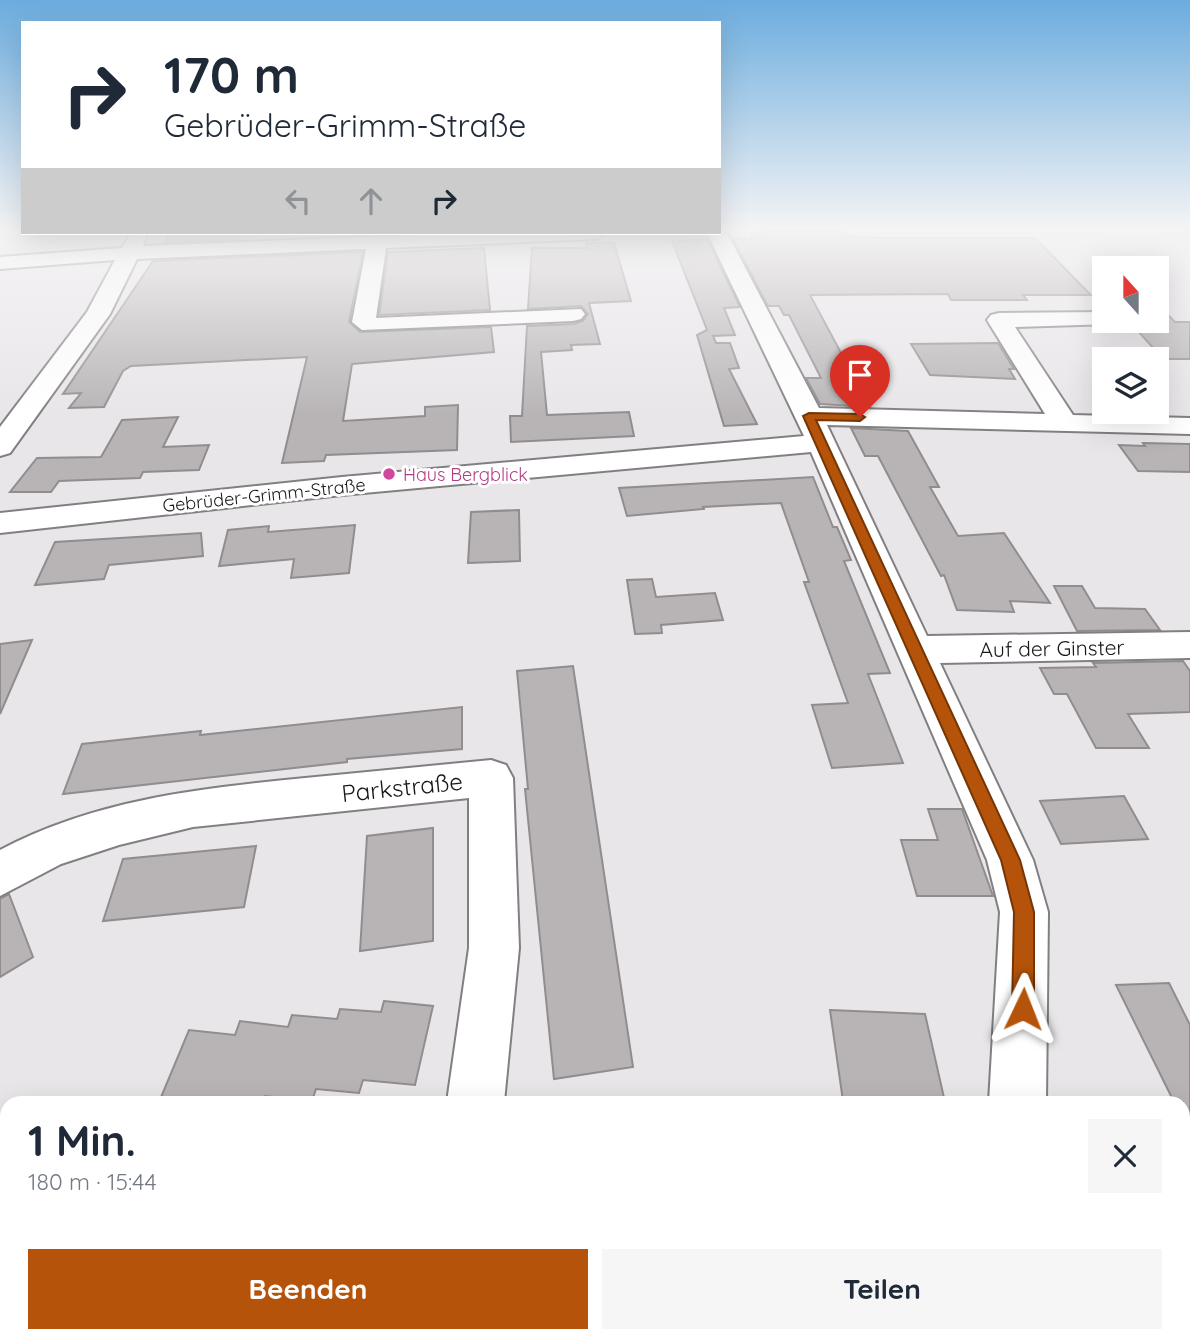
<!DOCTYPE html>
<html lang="de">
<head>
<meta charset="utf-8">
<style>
  body { margin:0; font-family:Quicksand,sans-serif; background:#f6f6f7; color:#1f2937; height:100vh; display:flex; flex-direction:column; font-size:26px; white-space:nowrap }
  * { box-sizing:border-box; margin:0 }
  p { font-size:23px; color:#747a83 }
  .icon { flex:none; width:38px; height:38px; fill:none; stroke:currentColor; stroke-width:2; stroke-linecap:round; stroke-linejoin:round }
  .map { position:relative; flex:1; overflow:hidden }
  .drawer { position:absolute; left:0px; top:1096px; width:1190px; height:247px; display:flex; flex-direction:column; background:#fff; border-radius:21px 21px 0 0; box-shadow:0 7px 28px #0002 }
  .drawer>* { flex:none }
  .top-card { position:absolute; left:21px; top:21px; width:700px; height:214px; border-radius:0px; box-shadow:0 7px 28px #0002; background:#fff; color:#1f2937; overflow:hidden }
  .needle { width:46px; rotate:339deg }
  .buttons { position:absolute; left:1092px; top:256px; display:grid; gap:14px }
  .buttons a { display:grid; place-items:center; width:77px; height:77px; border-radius:0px; background:#fff; box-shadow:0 7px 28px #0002; font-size:35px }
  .pin { position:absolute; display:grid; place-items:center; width:60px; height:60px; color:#fff; margin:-72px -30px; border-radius:50% 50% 50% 0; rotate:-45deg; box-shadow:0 0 7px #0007 }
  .pin .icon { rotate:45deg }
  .me { position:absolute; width:77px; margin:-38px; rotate:2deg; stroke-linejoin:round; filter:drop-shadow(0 0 5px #0008) }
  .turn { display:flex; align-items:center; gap:24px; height:147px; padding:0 28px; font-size:32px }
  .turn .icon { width:91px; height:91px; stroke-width:2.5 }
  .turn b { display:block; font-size:49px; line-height:60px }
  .lanes { display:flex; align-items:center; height:66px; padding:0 28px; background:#0003; justify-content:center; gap:35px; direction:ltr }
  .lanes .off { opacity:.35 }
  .round { display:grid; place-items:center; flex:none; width:74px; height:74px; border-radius:0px; background:#f6f6f7 }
  .summary { display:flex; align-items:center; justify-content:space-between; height:119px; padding:0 28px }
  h1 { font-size:42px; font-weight:700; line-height:52px }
  .primary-button { display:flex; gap:14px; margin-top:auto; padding:14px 28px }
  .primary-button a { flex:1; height:80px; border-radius:0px; background:#b45309; color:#fff; font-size:28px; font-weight:700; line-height:80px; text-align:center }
  .primary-button a+a { background:#f6f6f7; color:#1f2937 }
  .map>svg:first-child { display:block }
  .building { fill:#b8b4b5; stroke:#918d8e; stroke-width:2 }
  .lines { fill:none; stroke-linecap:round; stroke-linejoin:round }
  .minor-casing { stroke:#827f82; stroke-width:4 }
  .minor { fill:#fff; fill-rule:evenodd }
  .route { fill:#b45309; stroke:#753606; stroke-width:2 }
  .hotel-dot { fill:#d1479c; stroke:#fff; stroke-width:2.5 }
  .labels { text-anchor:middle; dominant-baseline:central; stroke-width:6; stroke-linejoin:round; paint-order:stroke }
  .far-hotel-label { font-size:18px; fill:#b23c85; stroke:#fff; text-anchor:start }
  .far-street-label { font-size:18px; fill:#191819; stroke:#fff }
  .street-label { font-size:21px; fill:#191819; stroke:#fff }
  .near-street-label { font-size:24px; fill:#191819; stroke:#fff }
</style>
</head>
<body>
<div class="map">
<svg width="1190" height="1342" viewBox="0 0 1190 1342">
  <rect width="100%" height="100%" fill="#e9e6e9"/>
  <!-- building -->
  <path class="building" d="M778,232H843L845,236L879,238H1035L1091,295H1023L1027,300H951L948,294L810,295L870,407L820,404L806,378H821L789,315H784L779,306H768L733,239L752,238L749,233Z
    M171,233H241L237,240L165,242Z
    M707,239L740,307L724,308L735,335L713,336L716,343H730L739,368L729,369L757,424L724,426L697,335L707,330L672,241Z
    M586,243H614L631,301L589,303L600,344L571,345L572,350L541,352L547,415L629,412L634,436L511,442L510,416H522L527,326L574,324L583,321L588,314L581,306L528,309L532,248H586Z
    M484,248L490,310L379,315L388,252Z
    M363,252L349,322L360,332L491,327L494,352L352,364L343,421L425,416V407L458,405L457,450L326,455L324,461L282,463L307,357L131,366L123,371L104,407L69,408L81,393L63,394L153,261Z
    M1157,304L1175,322H1190V359H1163L1129,321H1157Z
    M998,343L1014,369H1009L1015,379L930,375L911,344Z
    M178,417L163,447L209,445L199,470L143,472L140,478L59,481L51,492H10L37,458L101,457L122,420Z
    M851,428L908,431L939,487H930L958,536L1004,533L1050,603L1010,601L1014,612L957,610L944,575L941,576L878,456H865Z
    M1143,443L1190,444V472L1138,471L1119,445L1145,446Z
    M813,477L833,527H837L851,560L844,561L890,673L868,674L903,763L832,768L812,705L848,703L804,582H809L781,503L703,507L704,509L627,516L619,488Z
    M519,510L520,561L468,563L471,512Z
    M355,525L349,573L291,578L294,559L219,566L228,530L269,526L268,532Z
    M201,533L203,556L109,565L104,579L35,585L55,542Z
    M652,579L656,597L715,593L723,620L661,625L662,633L635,634L627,580Z
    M1054,586H1082L1095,608L1145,609L1160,630L1077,631Z
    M32,640L0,714V644Z
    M1183,661L1190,671V712L1128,714L1149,748H1096L1067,694H1054L1040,668L1096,667L1093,663Z
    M573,666L633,1067L554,1079L525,789H528L517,671Z
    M462,707V749L347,759V762L63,794L82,744L201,731L200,735Z
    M1124,796L1148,839L1061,844L1040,801Z
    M928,809H962L993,896H917L901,840H938Z
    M433,828V941L360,951L367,836Z
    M256,846L244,907L103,921L123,859Z
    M9,894L33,957L0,977V899Z
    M1169,983L1190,1025V1136L1183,1122V1102H1174L1116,985Z
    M384,1001L433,1006L415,1085L363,1080L359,1093L316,1089L312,1101L265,1096L263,1102H159L189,1030L235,1035L240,1021L288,1027L292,1015L337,1019L340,1009L381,1012Z
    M830,1010L925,1014L945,1102L843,1101Z"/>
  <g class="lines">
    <defs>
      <path id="minor" d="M719,228L727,233L819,408L1045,414L987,320L991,315L999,313L1104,312V320H1115L1112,324L1015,327L1073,415L1190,418V434L827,425L927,636L1190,632V658L940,663L1033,860L1048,912L1046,1102H989L1000,912L987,860L811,452L342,495L0,533V513L342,477L804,436L707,233H719Z
        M131,233H147L143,246L463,233H606L596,239L386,248L376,318L581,309L585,314L581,319L573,321L362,330L352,322L366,249L137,259L110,314L10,453L0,456V427L87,312L115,260L0,269V257L122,248Z
        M491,760L506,765L513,778L519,948L504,1102H447L469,948V798L193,827L119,845L61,864L0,896V850C94,800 200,788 305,778C367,772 429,766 491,760Z
        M401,1335H469L468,1342H400Z
        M833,1335H904L902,1342H830Z"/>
    </defs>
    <!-- minor casing -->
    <use href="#minor" class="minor-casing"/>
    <!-- minor -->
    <use href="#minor" class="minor"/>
  </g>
  <!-- sky -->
  <linearGradient id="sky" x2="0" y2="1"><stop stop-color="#6bacde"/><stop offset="0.55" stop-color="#f5f4f5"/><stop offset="1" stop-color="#f5f4f5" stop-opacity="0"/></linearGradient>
  <rect width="1190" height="416" fill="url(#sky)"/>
  <!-- route -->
  <path class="route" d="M809,413L860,414L865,417L860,421L816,420L1020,860L1034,912V1009L1031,1017L1023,1020L1015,1017L1012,1009L1014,912L1001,860L803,416Z"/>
  <!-- markers -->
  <circle class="hotel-dot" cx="389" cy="474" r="7"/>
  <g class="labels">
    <!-- far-hotel labels -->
    <g class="far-hotel-label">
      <text x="403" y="474">Haus Bergblick</text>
    </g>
    <!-- far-street labels -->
    <g class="far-street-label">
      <text transform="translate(264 495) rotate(-6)">Gebrüder-Grimm-Straße</text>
    </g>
    <!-- street labels -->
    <g class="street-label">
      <text transform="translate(1052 648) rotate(-1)">Auf der Ginster</text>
    </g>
    <!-- near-street labels -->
    <g class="near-street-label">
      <text transform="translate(402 787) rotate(-6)">Parkstraße</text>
    </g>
  </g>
</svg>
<div class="buttons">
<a><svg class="needle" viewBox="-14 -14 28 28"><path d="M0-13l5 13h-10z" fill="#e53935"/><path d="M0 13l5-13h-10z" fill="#747a83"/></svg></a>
<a><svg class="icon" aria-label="layers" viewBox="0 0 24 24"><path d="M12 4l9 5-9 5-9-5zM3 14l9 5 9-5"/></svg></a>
</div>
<div class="pin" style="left:860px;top:417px;background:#d93025"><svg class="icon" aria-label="arrive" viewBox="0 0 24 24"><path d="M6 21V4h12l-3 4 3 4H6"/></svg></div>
<svg class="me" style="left:1023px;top:1009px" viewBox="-20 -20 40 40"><path d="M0-17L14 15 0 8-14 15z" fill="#b45309" stroke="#fff" stroke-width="4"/></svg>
<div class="top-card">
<div class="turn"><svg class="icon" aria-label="right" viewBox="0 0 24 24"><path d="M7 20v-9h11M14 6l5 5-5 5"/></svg><div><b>170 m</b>Gebrüder-Grimm-Straße</div></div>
<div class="lanes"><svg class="icon off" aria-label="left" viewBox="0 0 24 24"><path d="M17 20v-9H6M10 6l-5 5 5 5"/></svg><svg class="icon off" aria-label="ahead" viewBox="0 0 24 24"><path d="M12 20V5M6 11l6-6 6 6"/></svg><svg class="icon" aria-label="right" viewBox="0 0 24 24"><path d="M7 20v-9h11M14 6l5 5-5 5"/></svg></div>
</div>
<section class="drawer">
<div class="summary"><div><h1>1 Min.</h1><p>180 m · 15:44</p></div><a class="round"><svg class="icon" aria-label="close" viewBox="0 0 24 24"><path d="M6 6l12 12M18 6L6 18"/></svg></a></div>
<div class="primary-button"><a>Beenden</a><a>Teilen</a></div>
</section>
</div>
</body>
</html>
